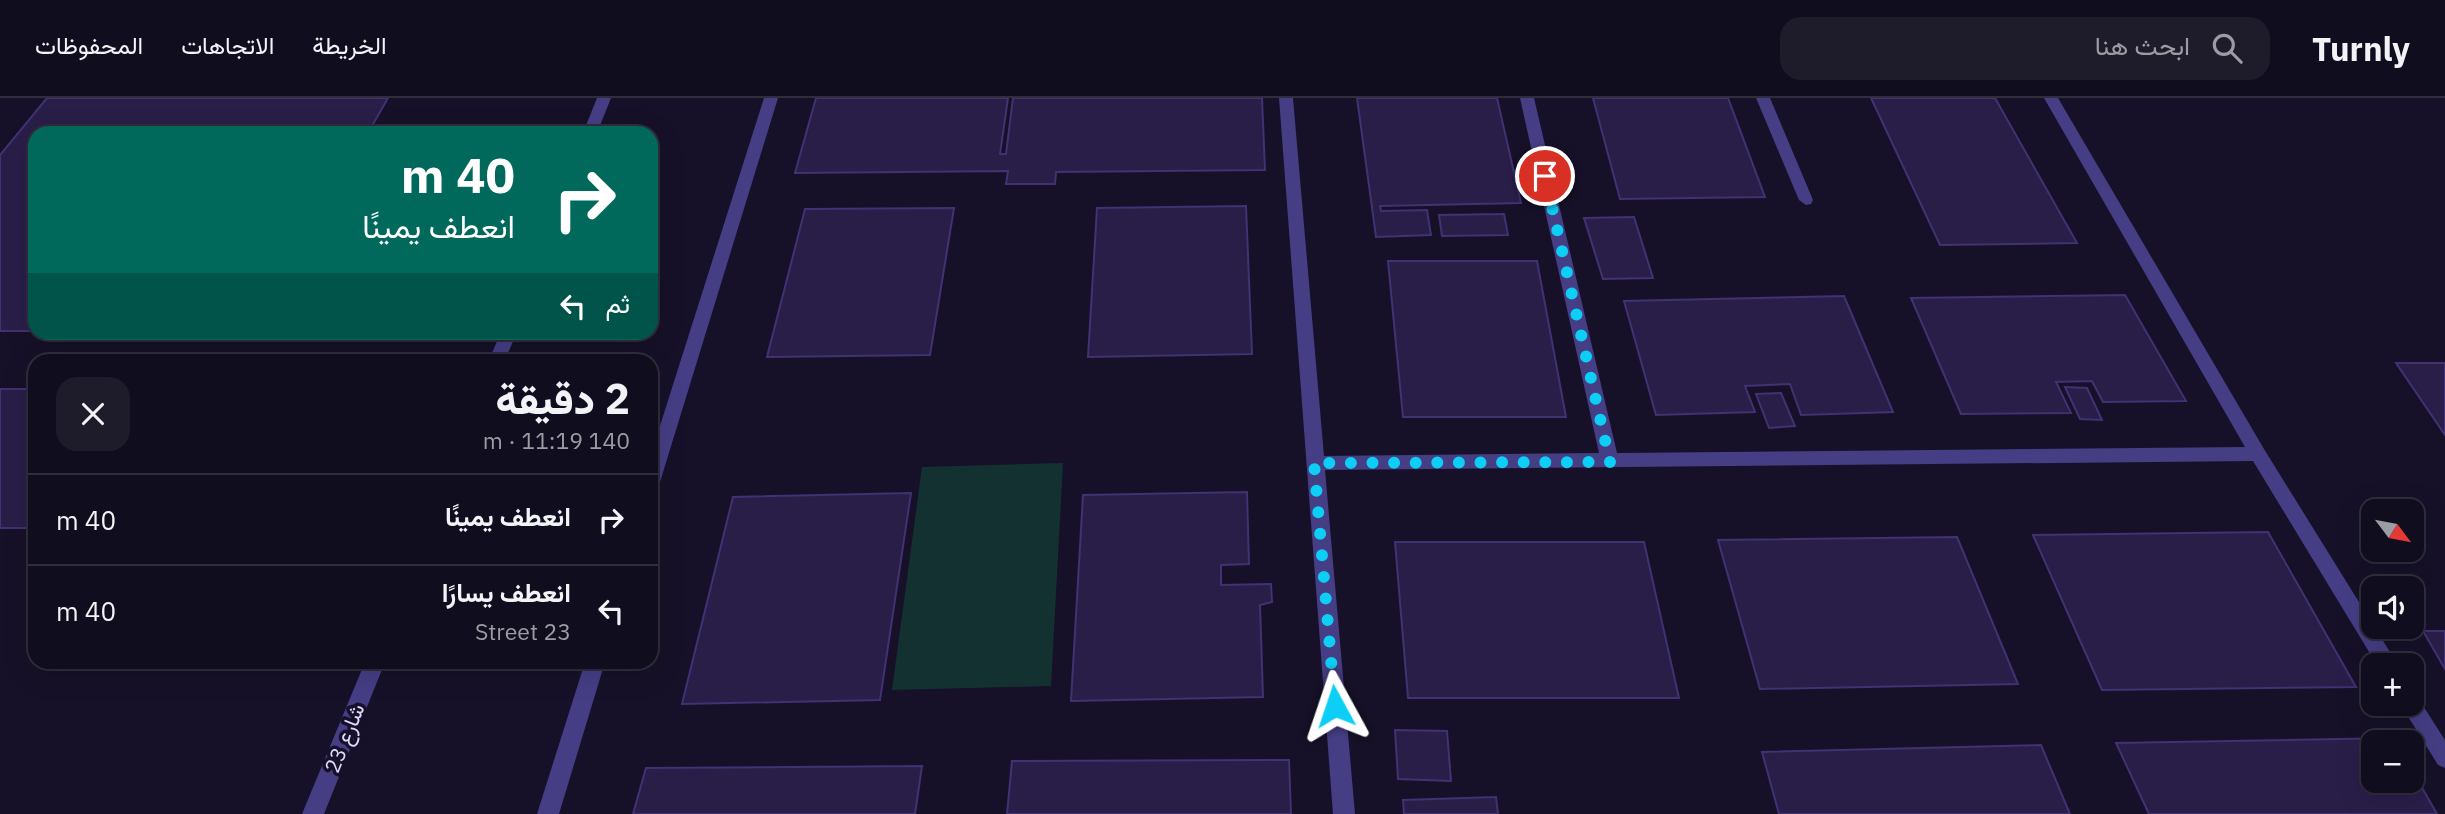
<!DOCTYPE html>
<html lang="ar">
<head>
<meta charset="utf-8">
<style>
  body { margin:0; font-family:"IBM Plex Sans",Vazirmatn,sans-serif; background:#1e1b2b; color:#f1f3f6; direction:rtl; height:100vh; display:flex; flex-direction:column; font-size:26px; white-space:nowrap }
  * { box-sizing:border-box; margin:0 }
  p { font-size:23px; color:#9c9ca4 }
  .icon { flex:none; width:38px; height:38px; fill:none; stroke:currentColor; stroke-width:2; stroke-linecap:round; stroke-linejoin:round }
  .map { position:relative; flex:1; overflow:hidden; direction:ltr }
  .drawer { position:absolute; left:28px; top:256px; width:630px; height:315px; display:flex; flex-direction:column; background:#100d1e; border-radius:21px; box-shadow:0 7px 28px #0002,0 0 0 2px #302d3c; direction:rtl }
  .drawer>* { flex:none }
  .banner { position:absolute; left:28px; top:28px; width:630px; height:214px; border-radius:21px; box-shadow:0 7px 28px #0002,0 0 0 2px #302d3c; direction:rtl; background:#00695c; color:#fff; overflow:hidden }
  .needle { width:46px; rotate:122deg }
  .tools { position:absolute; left:2361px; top:401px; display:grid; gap:14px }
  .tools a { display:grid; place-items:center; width:63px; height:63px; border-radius:14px; background:#100d1e; box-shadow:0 7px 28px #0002,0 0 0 2px #302d3c; font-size:35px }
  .pin { position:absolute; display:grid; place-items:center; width:60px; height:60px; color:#fff; margin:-30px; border:4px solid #fff; border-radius:50%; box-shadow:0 2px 7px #0007 }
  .me { position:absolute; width:77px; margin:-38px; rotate:355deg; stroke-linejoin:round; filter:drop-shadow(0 0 5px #0008) }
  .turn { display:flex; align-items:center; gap:24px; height:147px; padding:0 28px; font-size:32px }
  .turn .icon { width:91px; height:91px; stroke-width:2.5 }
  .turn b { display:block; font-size:49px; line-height:60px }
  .then { display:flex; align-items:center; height:66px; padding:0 28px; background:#0003; gap:14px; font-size:26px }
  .round { display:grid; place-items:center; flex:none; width:74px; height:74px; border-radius:21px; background:#1e1b2b }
  .headline { display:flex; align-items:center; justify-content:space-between; height:119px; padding:0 28px }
  h1 { font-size:42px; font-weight:800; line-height:52px }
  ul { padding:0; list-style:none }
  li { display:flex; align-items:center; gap:21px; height:91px; padding:0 28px; border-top:2px solid #302d3c }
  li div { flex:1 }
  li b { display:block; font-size:26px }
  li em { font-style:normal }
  header { display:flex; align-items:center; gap:42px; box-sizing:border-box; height:98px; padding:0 35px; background:#100d1e; border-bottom:2px solid #302d3c }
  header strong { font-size:33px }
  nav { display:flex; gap:38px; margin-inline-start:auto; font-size:24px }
  .search { width:490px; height:63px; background:#1e1b2b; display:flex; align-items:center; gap:18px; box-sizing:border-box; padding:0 24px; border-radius:21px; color:#9c9ca4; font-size:26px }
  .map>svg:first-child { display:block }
  .green { fill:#143131 }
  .building { fill:#291e48; stroke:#423173; stroke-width:2 }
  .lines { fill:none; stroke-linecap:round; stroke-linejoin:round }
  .street { fill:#453e85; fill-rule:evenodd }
  .route { stroke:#0dcff5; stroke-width:12; stroke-dasharray:0 21.6 }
  .labels { text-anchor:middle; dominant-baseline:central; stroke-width:7; stroke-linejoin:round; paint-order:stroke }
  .street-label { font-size:21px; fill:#e0d9fe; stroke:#161128 }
</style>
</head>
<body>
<header>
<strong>Turnly</strong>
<div class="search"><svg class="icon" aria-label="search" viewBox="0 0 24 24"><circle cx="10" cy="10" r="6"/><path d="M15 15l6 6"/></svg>ابحث هنا</div>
<nav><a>الخريطة</a><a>الاتجاهات</a><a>المحفوظات</a></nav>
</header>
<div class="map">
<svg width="2445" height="716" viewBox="0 0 2445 716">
  <rect width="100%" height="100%" fill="#161128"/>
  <!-- green -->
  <path class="green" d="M1063,365L1051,588L892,592L922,369Z"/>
  <!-- building -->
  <path class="building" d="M47,0H388L368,35H35V233H0V57Z
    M816,0H1008L1000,56H1006L1013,0H1262L1265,72L1056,74L1055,86H1006L1008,73L795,75Z
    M1357,0H1497L1521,105L1380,108L1381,113L1427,112L1431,137L1376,139Z
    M1593,0H1728L1765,99L1620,101Z
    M1871,0H1995L2077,145L1940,147Z
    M1246,108L1252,256L1088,259L1097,110Z
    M954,110L930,257L767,259L805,111Z
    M1504,116L1508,137L1442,138L1439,117Z
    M1634,119L1653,180L1603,181L1584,120Z
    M1388,163H1537L1566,319H1403Z
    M2125,197L2186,303L2103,304L2092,283L2056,284L2071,315L1961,316L1911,200Z
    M1844,198L1893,314L1801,317L1790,286L1745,288L1755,314L1656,317L1624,203Z
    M2396,265H2445V337Z
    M2065,289L2087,290L2102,322L2080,321Z
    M0,291H35V430H0Z
    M1781,295L1795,328L1769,330L1756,296Z
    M1247,394L1249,466L1221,467V487L1271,486L1272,504L1260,507L1263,599L1071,603L1083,397Z
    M911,395L880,602L682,606L733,399Z
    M2268,434L2356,589L2102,592L2033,437Z
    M1957,439L2018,586L1760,591L1718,442Z
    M1395,444H1644L1679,600H1408Z
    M2423,533H2445V571Z
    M1395,632L1447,633L1451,683L1398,681Z
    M2393,640L2395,644H2373V682H2412V672L2437,716H2149L2116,645Z
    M2041,647L2070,716H1779L1762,654Z
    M1289,662L1291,716H1007L1012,663Z
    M922,668L915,716H633L646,670Z
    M1496,699L1498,716H1404L1403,702Z"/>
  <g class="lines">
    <!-- street -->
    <path class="street" d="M597,0H611L597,35H583Z
      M764,0H778L660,384L657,389L651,391V356Z
      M1279,0H1293L1324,358L1599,355L1520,0H1534L1617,355L2245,349L2044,0H2058L2264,351L2398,567H2377L2253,363L1325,372L1355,716H1333Z
      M1756,0H1770L1813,102L1811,106L1806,107L1799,102Z
      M501,234H517L505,262H489Z
      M365,564H385L324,716H302Z
      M585,564H605L559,716H537Z
      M2412,597L2418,600L2445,642V670L2438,667L2404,612L2401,606H2412Z"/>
  </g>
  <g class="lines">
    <!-- route -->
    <path class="route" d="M1335,608L1314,365L1610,364L1545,78"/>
  </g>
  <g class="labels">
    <!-- street labels -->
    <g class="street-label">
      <text transform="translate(344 640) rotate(-68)">شارع 23</text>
    </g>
  </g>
</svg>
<div class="tools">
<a><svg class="needle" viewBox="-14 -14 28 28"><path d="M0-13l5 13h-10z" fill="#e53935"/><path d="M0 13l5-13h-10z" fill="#9c9ca4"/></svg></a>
<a><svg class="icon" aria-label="sound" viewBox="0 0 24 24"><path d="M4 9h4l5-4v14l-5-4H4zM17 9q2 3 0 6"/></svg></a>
<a>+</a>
<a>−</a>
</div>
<div class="pin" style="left:1545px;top:78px;background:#d93025"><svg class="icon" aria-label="arrive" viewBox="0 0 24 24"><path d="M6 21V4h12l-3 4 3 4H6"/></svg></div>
<svg class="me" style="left:1335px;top:608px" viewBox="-20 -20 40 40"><path d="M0-17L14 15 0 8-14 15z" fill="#0dcff5" stroke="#fff" stroke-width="4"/></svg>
<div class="banner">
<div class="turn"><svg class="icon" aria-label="right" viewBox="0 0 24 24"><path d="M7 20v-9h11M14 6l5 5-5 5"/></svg><div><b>40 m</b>انعطف يمينًا</div></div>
<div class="then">ثم<svg class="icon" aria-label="left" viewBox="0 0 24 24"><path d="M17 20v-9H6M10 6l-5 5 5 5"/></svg></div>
</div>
<section class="drawer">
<div class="headline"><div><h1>2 دقيقة</h1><p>140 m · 11:19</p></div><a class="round"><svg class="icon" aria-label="close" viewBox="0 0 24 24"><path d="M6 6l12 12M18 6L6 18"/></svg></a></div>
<ul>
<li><svg class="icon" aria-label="right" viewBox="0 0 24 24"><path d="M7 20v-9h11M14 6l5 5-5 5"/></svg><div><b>انعطف يمينًا</b></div><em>40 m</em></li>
<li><svg class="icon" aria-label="left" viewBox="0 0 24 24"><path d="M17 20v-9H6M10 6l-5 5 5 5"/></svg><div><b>انعطف يسارًا</b><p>Street 23</p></div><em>40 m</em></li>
</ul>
</section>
</div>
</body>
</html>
